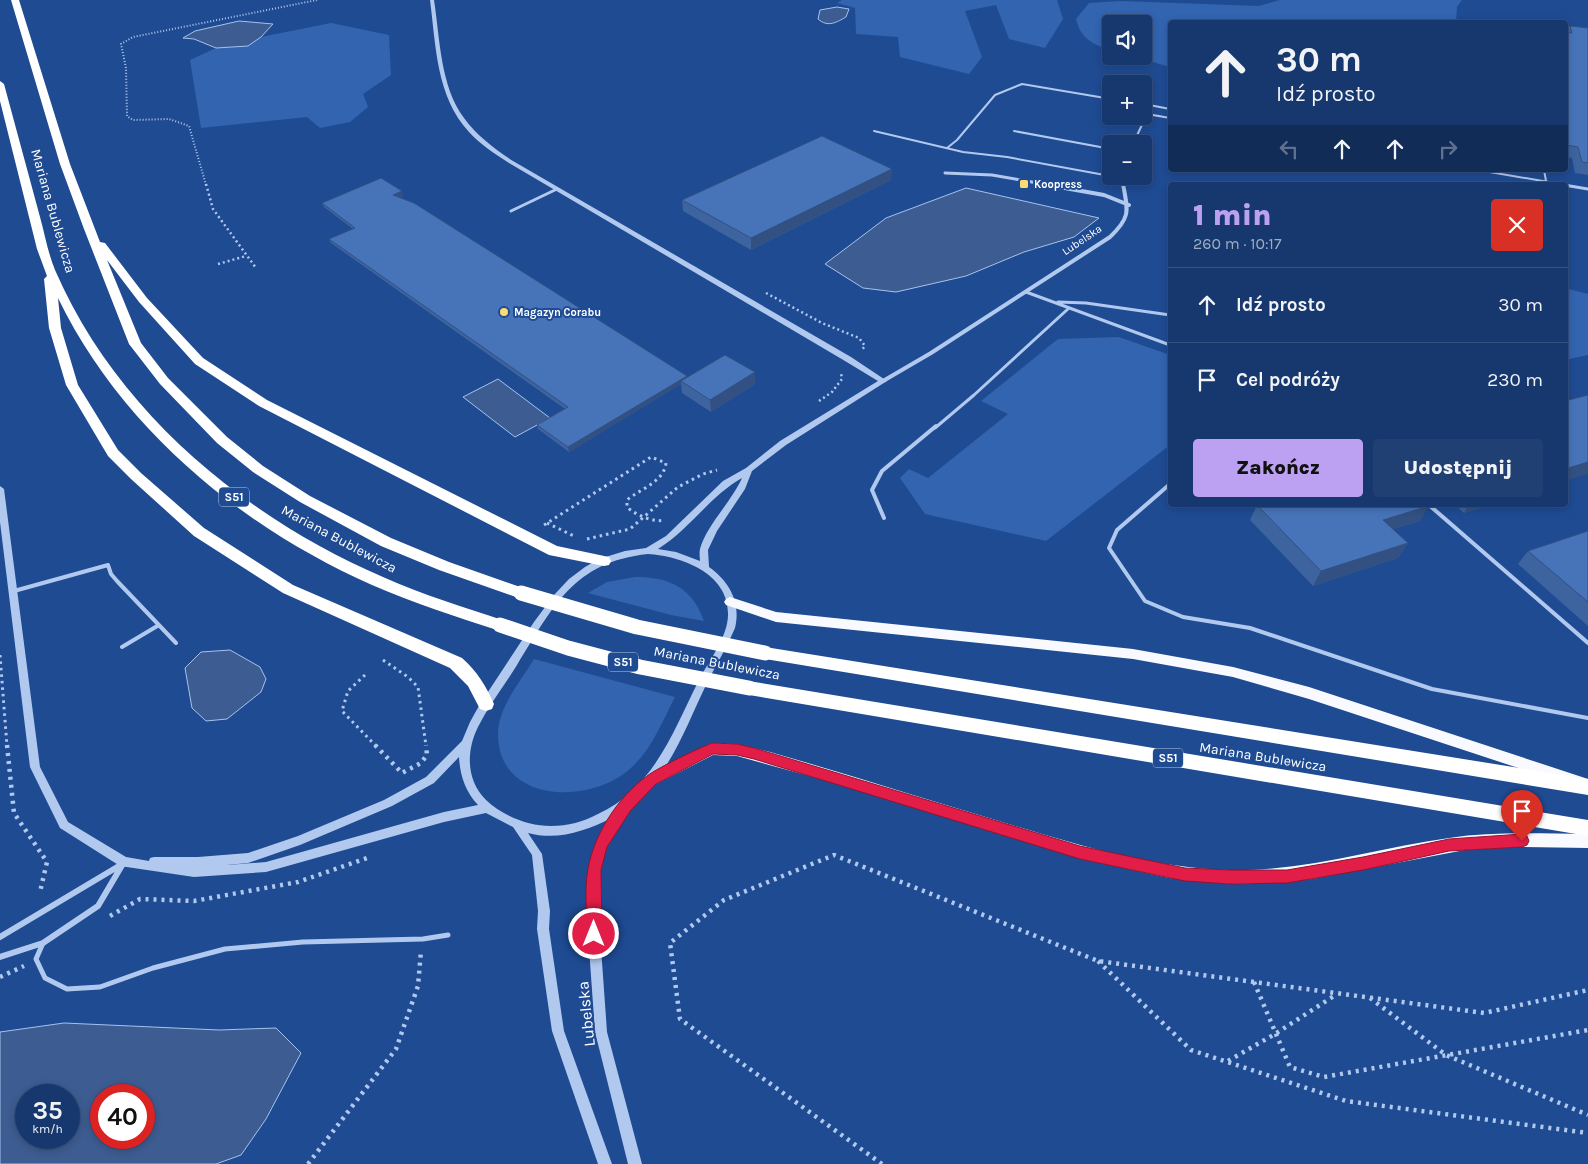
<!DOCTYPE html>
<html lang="pl">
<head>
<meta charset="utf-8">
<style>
  body { margin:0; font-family:Karla,sans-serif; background:#203f73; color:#f1f3f6; height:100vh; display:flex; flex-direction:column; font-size:19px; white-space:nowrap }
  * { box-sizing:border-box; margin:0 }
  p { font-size:16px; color:#9eacc2 }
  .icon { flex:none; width:28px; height:28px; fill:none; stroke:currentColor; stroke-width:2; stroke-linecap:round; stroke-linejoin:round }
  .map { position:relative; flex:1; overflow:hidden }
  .sheet { position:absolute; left:1168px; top:182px; width:400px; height:325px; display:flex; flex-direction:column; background:#17386e; border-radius:5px; box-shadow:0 2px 8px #0003,0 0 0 1px #365281 }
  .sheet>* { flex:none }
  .top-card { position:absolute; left:1168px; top:20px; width:400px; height:152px; border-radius:5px; box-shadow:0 2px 8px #0003,0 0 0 1px #365281; background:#17386e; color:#f1f3f6; overflow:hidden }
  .controls { position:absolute; left:1102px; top:15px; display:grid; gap:10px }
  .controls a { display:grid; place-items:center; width:50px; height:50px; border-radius:5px; background:#17386e; box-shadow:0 2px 8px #0003,0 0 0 1px #365281; font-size:25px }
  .speed { position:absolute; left:15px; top:1084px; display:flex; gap:10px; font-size:25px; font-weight:700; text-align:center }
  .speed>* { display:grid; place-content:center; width:65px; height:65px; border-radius:50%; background:#17386e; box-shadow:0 2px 8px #0003,0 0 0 1px #365281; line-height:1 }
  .speed small { font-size:12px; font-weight:400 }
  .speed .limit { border:8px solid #d22; background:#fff; color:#111 }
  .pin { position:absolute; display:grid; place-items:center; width:42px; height:42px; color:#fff; margin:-51px -21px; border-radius:50% 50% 50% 0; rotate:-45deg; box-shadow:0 0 5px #0007 }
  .pin .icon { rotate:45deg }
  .me { position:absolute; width:55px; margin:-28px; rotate:0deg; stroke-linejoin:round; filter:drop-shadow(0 0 4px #0008) }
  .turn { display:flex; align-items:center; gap:18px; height:105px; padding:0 25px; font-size:22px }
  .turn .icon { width:65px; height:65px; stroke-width:2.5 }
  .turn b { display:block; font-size:35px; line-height:42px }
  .lanes { display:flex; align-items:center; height:48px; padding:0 25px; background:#0003; justify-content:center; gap:25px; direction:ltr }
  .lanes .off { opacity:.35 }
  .round { display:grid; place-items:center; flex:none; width:52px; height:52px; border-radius:5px; background:#203f73 }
  .head { display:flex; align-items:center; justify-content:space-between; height:85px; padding:0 25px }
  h1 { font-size:30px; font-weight:800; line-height:38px; color:#bca0f2 }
  .primary-button { display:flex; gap:10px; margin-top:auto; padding:10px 25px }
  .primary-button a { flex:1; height:58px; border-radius:5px; background:#bca0f2; color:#111; font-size:20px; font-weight:800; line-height:58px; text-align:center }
  .primary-button a+a { background:#203f73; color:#f1f3f6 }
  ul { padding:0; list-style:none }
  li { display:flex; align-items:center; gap:15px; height:75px; padding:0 25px; border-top:1px solid #365281 }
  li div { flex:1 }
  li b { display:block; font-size:19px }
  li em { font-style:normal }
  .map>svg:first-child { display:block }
  .green { fill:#3264b0 }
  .water { fill:#3d5c91; stroke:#a4c3ef; fill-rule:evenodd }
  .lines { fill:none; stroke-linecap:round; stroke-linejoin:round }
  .path-far3 { stroke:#b1c9ee; stroke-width:2; stroke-dasharray:1 2; stroke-linecap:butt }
  .path-far2 { stroke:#b1c9ee; stroke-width:2.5; stroke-dasharray:2 3; stroke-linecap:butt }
  .path-far1 { stroke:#b1c9ee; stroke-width:3; stroke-dasharray:2.5 4; stroke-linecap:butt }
  .path { stroke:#b1c9ee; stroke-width:4.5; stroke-dasharray:3 5; stroke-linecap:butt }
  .service-far3 { stroke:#b1c9ee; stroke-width:2 }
  .service-far2 { stroke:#b1c9ee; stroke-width:3 }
  .service-far1 { stroke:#b1c9ee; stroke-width:4 }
  .service { stroke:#b1c9ee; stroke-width:5 }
  .minor-far2 { stroke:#b1c9ee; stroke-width:3 }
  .minor-far1 { stroke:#b1c9ee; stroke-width:4 }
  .minor { stroke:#b1c9ee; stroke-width:6 }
  .tertiary { fill:#b1c9ee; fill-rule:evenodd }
  .primary { fill:#f8faff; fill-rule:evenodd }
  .motorway { fill:#fff; fill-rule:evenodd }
  .motorway-bridge { stroke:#fff; stroke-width:15 }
  .wall { fill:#3d649f }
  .shaded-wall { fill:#325182 }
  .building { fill:#4774b9; stroke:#325182 }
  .route { fill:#e11d48; stroke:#92132f }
  .poi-dot { fill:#fcdc71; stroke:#1f4b93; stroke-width:2 }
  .labels { text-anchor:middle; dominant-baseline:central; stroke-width:4; stroke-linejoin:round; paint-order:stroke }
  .far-poi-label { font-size:11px; font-weight:bold; fill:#fff; stroke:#1f4b93; text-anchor:start }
  .far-street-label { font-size:11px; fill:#fff; stroke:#1f4b93 }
  .shield { fill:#1f4b93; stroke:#bcc9df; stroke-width:1 }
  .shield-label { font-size:12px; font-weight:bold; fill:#fff }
  .street-label { font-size:14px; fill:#fff; stroke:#1f4b93 }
  .near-street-label { font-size:16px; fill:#fff; stroke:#1f4b93 }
</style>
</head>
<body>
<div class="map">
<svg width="1588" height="1164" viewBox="0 0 1588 1164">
  <rect width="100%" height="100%" fill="#1f4b93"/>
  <!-- green -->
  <path class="green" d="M842,0H1057L1063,19L1045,48L1009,39L996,5L965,11L982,57L969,74L900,57L898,37L856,34L855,8L837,3Z
    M1280,0H1462L1457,7L1456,22H1170V67L1132,56H1144V24H1111V50C1092,44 1081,39 1076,19L1089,3L1121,1L1259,6Z
    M331,23L389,35L391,75L363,94L368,107L350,122L320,128L307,117L201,128L190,60L216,48L248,46L261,37Z
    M1565,288L1588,294V355L1565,360Z
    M1119,337L1170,355V445L1046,541L925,514L900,478L909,469L928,478L1008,414L981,401L1058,339Z
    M635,577C669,577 692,587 704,621L671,615L588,593L607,582Z
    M534,659L675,697C662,722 652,749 631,768C591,805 498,804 498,734C498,707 521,681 534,659Z"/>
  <!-- water -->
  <path class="water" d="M837,7L849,9L846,17C837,22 828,28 818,19L820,10Z
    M239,21L273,24L261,37L248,46L216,48L194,39L183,38L195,31Z
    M966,188L1099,218L1074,237L1024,252L966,276L896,292L863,288L825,264L886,218Z
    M498,379L550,418L515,437L463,397Z
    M230,650L260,667L266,679L261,692L227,719L206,721L192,708L185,668L201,652Z
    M64,1023L219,1030L276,1028L301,1053L266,1119L241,1155L216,1164H0V1032ZM26,1095H69V1138H26ZM101,1095H144V1138H101Z"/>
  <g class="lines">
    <!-- path-far3 -->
    <path class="path-far3" d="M206,185L189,126L169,119L133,120L127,116L126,68L121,44L133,37L317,0"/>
    <!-- path-far2 -->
    <path class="path-far2" d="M206,184L213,209L256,268
      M218,264L246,256
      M766,293L822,323L859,338L865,346L861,351
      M819,401L832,392L842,379L841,373"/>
    <!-- path-far1 -->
    <path class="path-far1" d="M547,523L576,537
      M544,525L651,457L666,463C664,482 640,489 627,500V507C635,515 655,523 665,520
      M587,539L630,529L678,487L703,474L717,470
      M0,655L7,746
      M383,660L408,677L418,687L426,746
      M365,675L348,691L342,711L376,746"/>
    <!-- path -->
    <path class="path" d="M7,745L14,813L47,862L40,892
      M375,745L402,773L421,763L427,755L426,745
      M110,916L140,899L194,901L298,882L370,857
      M1098,961L1191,1050L1346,1101L1588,1133
      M0,977L24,966
      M1254,982L1290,1067L1324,1077L1588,1030
      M1370,998L1446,1055L1588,1115
      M1228,1061L1275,1034L1337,994
      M308,1164L396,1049L418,986L421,951
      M882,1164L680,1019L670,943L724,900L834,855L1098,961L1484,1013L1588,990"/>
    <!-- service-far3 -->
    <path class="service-far3" d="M1565,28L1573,29
      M1144,104L1170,109
      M874,131L963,152L1007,157L1121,178
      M1014,131L1111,149
      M1133,144L1147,114L1170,118
      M947,148L957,140L995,95L1022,84L1111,99
      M1478,170L1566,185
      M1544,170L1546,181"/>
    <!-- service-far2 -->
    <path class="service-far2" d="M1558,184L1588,189
      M511,211L557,189
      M1026,292L1170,345
      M1058,302L1086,303L1170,315
      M935,428L974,395L1069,308"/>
    <!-- service-far1 -->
    <path class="service-far1" d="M1170,484L1117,530L1109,548L1145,601L1183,617L1250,628L1432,689L1588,718
      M1429,505L1588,643
      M884,518L872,490L882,471L936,426
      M14,591L108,565L111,574L117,581L176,643
      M122,647L159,625"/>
    <!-- service -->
    <path class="service" d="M43,943L36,959L45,978L67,989L100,987L153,968L225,949L303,942L423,939L448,935"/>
    <!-- minor-far2 -->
    <path class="minor-far2" d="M945,173L992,175L1049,185
      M1122,176L1124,185"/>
    <!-- minor-far1 -->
    <path class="minor-far1" d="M1042,184L1104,195L1129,205
      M883,381L931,353L1110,237C1131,217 1128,211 1123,184"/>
    <!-- minor -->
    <path class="minor" d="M0,937L124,863
      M0,957L43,943L98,906L124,862"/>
    <!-- tertiary -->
    <path class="tertiary" d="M430,0H434C440,38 440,86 464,118C477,136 495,149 513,161L851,357L887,381L786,445L752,471L745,489L717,531L708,550L709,567C730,582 741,603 735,628C727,647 716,665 707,683C686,726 669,778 629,807L628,811L605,848L599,870L600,934L607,1032L642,1164H628L595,1032L588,934L589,870L595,846L612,818C585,831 558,841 528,833L542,854L550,911L549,929L564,1031L612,1164H598L552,1031L537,929L538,911L532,855L513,827L486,813L444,822L266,872L194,877L120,866L60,828L30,767L0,522V486L4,489L40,767L68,822L126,857L149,861L150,858L154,857H198L248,853L298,836L384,800L426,777L462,741L470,722L480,704L534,622L554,595L569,579L585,567L599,559L625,551L646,548L666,536L723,481L746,468L780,441L878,381L845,361L509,163C495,154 480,144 469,132C436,96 436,46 430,0ZM742,478C732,501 706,526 700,549C699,553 700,558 700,561L676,552L658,549C690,529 710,496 742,478ZM648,554C681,556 728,573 728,613C729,636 708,662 698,682C673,732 653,789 598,814C583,822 568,826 551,826C528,826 503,816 486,800C466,780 466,751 478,727C489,705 504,686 517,665C553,607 573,562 648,554ZM459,757C460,775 465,791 478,805L444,812L266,862L227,865L248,863L300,845L392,806L434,783Z"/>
    <!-- primary -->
    <path class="primary" d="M730,597L776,612L1133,649L1233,667L1309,687L1588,779V791L1309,699L1233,677L1133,659L776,622L726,605L724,602L726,599Z
      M712,743L737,744L770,752C851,775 931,801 1012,825C1082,846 1155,868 1229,870C1305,872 1376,848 1449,838C1495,831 1542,834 1588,834V848L1518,847L1465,850L1312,879L1256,884H1228L1169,878L1082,859L835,783L737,756L713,755L656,784L651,786L646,784L644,780L646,776Z"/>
    <!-- motorway -->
    <path class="motorway" d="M11,0H19L70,164L100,242L105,243L147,298L203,358L267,400L557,546L609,557L611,561L609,565L604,566L549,555L259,406L195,364L139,302L107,260L141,343L168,378L227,437L263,466L310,496L391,538L449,562L526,589L529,593L526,597L521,599L516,597L439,570L381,546L300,502L253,472L217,443L160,384L129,344L84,229L60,164Z
      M0,81L4,84C16,128 28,173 40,217C45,235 48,253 55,270C116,411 244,517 383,577C423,595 464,607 505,621L508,625L505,629L500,631C457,617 413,603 372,585C241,527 121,428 58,298L61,328L78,385L118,450L141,473L204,528L293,585L462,658C477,671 486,686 494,704L492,709L486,711L480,709L468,686L450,668L283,593L194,536L131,479L108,456L66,385L49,328L44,279L47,276L37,249L0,101Z
      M765,647L1588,779V795L765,659L759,657L757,653L759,649Z
      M749,681L1588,820V836L749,695L743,693L741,688L743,683Z"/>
    <!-- motorway-bridge -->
    <path class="motorway-bridge" d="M521,593L637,627L765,653
      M500,625L568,648L640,667L749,688"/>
  </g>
  <!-- wall -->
  <path class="wall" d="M1570,26L1588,28V175L1575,173L1572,158L1565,157V32L1567,33Z
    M891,180L751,250L683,211L682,200Z
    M403,196L399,197L687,376V377L755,384L711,412L682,393L681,384L569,452L538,429L537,425L565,409L331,243L329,239L353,229L324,207L322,203Z
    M1257,505L1420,521L1393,529L1408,543L1398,558L1313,586L1250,520Z
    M1455,505H1490L1464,513Z
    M1588,531V626L1518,564L1528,551Z"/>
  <!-- shaded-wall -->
  <path class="shaded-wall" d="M892,169L891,180L751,250V238Z
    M402,191L403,196L394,199L393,195Z
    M755,372V384L711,412L710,400Z
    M687,376L688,381H681V384L569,452L568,447Z
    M1588,462V474L1565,481V469Z
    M1469,505H1490L1464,513Z
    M1429,506L1420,521L1374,535L1383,520Z
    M1408,543L1398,558L1313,586L1321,571Z"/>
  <!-- building -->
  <path class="building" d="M1570,26L1588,28V163L1582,162L1578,147L1566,145L1565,138V32L1572,33Z
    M822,136L892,169L751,238L682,200Z
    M381,178L402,191L393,195L414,203L687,376L568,447L537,425L568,407L329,239L355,228L322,203Z
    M725,355L755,372L710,400L681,381Z
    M1588,395V462L1565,469V401Z
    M1257,505H1428L1429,506L1383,520L1408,543L1321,571Z
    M1588,531V602L1528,551Z"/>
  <!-- route -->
  <path class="route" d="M712,743L737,744L754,748L1080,846L1185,868L1230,870H1287L1363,857L1449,839L1522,834L1527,836L1529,841L1527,845L1522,847L1449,851L1363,870L1287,883L1230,884L1185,881L1080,859L754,759L737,755L713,754L656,784L631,810L607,847L601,870L602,934L599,939L594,941L589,939L587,934C587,913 584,889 588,869C594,834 618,797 647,776C659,767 697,749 712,743Z"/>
  <!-- markers -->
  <g class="poi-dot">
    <rect x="1019" y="179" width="10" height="10" rx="2.5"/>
    <circle cx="504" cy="312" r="5"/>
  </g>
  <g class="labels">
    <!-- far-poi labels -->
    <g class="far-poi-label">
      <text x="1034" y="184">Koopress</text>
      <text x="514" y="312">Magazyn Corabu</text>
    </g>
    <!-- far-street labels -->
    <g class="far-street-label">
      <text transform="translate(1082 240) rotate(-34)">Lubelska</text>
    </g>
    <!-- shield labels -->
    <g class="shield">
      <rect x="219" y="487.5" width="30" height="19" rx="4"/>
      <rect x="608" y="652.5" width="30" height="19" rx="4"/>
      <rect x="1153" y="748.5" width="30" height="19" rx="4"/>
    </g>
    <g class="shield-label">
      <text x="234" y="497">S51</text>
      <text x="623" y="662">S51</text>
      <text x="1168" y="758">S51</text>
    </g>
    <!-- street labels -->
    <g class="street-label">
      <text transform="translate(53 211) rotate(74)">Mariana Bublewicza</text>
      <text transform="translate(339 539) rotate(28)">Mariana Bublewicza</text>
      <text transform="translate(717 663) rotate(11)">Mariana Bublewicza</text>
      <text transform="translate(1263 757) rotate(9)">Mariana Bublewicza</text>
    </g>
    <!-- near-street labels -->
    <g class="near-street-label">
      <text transform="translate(586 1014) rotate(-96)">Lubelska</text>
    </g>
  </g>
</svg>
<div class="controls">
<a><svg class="icon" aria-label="sound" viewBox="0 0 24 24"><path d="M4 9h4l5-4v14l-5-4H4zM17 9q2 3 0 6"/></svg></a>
<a>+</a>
<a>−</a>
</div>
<div class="speed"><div>35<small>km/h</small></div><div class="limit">40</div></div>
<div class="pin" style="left:1522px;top:841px;background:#d93025"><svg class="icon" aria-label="arrive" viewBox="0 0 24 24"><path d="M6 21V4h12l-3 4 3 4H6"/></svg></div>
<svg class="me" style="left:594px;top:934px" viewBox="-20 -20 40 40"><circle r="17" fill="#e11d48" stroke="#fff" stroke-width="3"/><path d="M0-11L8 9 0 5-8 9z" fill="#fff"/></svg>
<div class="top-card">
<div class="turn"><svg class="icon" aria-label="ahead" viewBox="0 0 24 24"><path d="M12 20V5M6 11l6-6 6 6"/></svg><div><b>30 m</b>Idź prosto</div></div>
<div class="lanes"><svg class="icon off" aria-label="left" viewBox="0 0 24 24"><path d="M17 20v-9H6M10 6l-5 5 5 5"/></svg><svg class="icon" aria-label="ahead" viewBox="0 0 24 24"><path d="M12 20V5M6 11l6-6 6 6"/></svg><svg class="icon" aria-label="ahead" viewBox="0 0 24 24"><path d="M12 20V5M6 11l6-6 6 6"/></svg><svg class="icon off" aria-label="right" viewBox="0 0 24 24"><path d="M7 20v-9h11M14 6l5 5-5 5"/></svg></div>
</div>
<section class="sheet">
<div class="head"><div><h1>1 min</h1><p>260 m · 10:17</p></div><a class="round" style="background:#d93025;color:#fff"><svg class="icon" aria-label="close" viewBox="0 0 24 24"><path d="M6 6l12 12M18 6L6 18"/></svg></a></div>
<ul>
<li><svg class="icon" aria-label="ahead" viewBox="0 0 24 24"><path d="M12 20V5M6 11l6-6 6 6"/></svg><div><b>Idź prosto</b></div><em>30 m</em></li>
<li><svg class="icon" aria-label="arrive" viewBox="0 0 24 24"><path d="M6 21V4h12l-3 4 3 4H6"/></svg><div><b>Cel podróży</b></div><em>230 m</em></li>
</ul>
<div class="primary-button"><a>Zakończ</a><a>Udostępnij</a></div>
</section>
</div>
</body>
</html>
